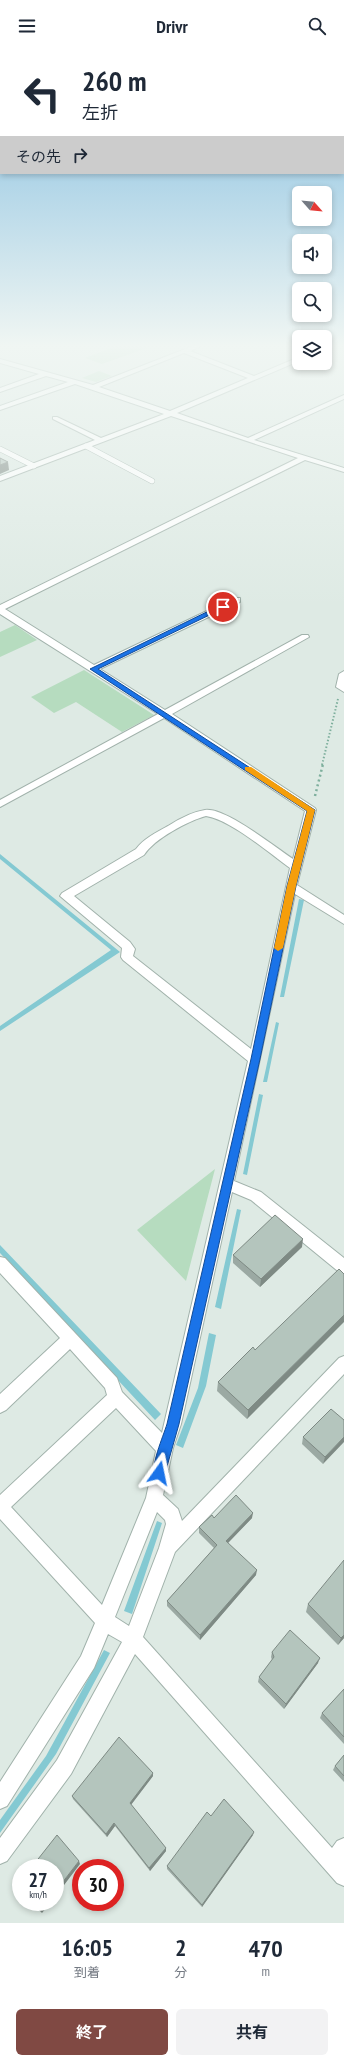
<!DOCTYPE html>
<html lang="ja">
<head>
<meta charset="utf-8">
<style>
  body { margin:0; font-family:"PT Sans Narrow","Noto Sans JP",sans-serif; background:#f2f2f3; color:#1f2937; height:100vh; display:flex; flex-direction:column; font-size:15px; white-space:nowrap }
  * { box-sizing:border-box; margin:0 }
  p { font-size:13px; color:#747a83 }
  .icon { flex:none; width:22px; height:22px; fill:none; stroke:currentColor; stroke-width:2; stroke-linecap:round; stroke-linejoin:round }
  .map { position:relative; height:1871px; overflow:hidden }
  .panel { display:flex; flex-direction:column; background:#fff; flex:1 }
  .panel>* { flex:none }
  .guide { position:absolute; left:0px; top:0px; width:344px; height:122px; box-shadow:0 2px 6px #0003; background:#fff; color:#1f2937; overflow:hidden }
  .needle { width:26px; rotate:117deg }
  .tools { position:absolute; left:292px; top:134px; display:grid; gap:8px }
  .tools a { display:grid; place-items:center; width:40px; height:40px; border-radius:6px; background:#fff; box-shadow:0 2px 6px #0003; font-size:20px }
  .speed { position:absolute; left:12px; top:1807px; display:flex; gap:8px; font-size:20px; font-weight:700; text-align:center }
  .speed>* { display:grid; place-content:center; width:52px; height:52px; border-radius:50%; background:#fff; box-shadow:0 2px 6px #0003; line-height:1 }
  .speed small { font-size:10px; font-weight:400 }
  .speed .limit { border:6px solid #d22; background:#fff; color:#111 }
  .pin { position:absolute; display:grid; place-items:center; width:34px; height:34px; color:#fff; margin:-17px; border:2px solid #fff; border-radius:50%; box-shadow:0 1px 4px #0007 }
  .me { position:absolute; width:44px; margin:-22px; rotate:12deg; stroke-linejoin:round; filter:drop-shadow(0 0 3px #0008) }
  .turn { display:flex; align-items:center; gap:14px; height:84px; padding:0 16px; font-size:18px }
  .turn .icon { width:52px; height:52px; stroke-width:2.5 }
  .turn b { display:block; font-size:28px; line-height:34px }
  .then { display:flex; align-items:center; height:38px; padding:0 16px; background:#0003; gap:8px; font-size:15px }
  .eta { display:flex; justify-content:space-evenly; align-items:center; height:68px; text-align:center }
  .eta b { font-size:24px; font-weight:700; line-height:28px }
  .cta { display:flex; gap:8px; margin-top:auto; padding:8px 16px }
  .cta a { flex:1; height:46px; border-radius:6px; background:#804943; color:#fff; font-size:16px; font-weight:700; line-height:46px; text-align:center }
  .cta a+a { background:#f2f2f3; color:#1f2937 }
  header { display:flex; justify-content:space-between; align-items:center; height:52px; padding:0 16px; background:#fff; font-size:18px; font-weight:700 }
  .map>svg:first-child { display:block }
  .green { fill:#b6dcbf }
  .water { fill:#84c9d2 }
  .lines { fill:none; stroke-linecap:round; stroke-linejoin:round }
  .lane-casing { stroke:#a1b2ab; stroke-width:6 }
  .street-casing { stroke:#a1b2ab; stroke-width:2 }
  .path-far1 { stroke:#7eaf9d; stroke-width:2; stroke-dasharray:1.5 2; stroke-linecap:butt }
  .path { stroke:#7eaf9d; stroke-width:2.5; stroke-dasharray:2 3; stroke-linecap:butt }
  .lane { stroke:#fff; stroke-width:5 }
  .street { fill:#fff; fill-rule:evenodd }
  .wall { fill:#9ba9a3 }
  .shaded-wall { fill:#7e8a84 }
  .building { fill:#b4c5bd; stroke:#7e8a84 }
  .route { fill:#1a73e8; stroke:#114b97 }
  .slow { fill:#f59e0b }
</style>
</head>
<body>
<header><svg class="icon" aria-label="menu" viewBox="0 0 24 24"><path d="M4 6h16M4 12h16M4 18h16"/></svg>Drivr<svg class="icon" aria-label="search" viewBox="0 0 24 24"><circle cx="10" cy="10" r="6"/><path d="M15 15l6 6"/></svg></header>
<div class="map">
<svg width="344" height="1871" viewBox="0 0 344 1871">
  <rect width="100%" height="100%" fill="#deeae4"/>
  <!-- green -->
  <path class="green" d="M122,292H158L102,312L85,306Z
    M99,319L112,324L96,330L82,326Z
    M15,573L37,588L0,605V580Z
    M84,618L154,663L122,680L76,650L54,661L31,645Z
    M215,1117L186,1229L137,1178Z"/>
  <!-- water -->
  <path class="water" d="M0,802L120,900L0,979V974L111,898L0,807Z
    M299,847L304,848L284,945H280Z
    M276,970L279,971L267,1030H263Z
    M259,1042L263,1043L247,1123L243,1122Z
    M237,1157L241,1158L221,1257L215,1255Z
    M0,1193L161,1362L155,1368L0,1201Z
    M209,1281L216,1283L206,1334L183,1396L176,1393L198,1336Z
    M157,1469L162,1471L132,1562L124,1559Z
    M104,1598L110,1601L56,1702L0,1781V1768L46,1704Z"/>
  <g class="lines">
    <defs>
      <path id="lane" d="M86,394L152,429
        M0,397L34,414"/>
      <path id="street" d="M198,292H206L190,299L254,324L299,305V309L177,361L248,386L344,343V347L254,388L344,416V420L305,408L5,557L94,613L234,546H240V550L100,617L165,658L302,583H308L309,585L172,662L315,756L316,758L297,833L344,863V872L295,842L234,1129L261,1140L344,1206V1222L339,1220L251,1148L232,1140L181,1372L173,1396L163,1443L178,1457L182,1469L339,1306L344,1304V1322L175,1500L143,1585L332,1796L337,1789L344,1786V1834L337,1831L135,1602L71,1722L7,1809L0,1812V1786L57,1708L122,1590L108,1582L94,1616L7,1754L0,1757V1730L81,1604L95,1571L0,1467V1443L107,1343L105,1336L70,1297L6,1358L0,1361V1342L60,1286L0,1221V1205L5,1206L117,1326L122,1340L162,1381L248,1009L123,908L121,905L122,896L60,844L62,841L136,797C143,787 157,780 168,774C179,767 192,760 205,758C225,755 275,795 293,807L305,759L164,666L0,755V748L158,662L0,562V553L298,406L171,364L0,429V424L95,388L53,367V365H57L101,386L164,362L75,332L0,358V354L68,330L46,324L0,340V336L39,322L0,311V307L93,333ZM184,301L248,326L170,359L99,335ZM206,764C231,768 269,801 290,816L251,997L133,904L135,897L130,890L74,844L144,803C154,787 188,769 206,764ZM116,1356L156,1399L146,1446L102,1553L11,1455ZM157,1460L165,1468L166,1472L159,1496L129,1574L115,1565Z
        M329,292H337L325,298V294Z
        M344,619V640L336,635L339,622Z"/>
    </defs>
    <!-- lane casing -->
    <use href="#lane" class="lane-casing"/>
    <!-- street casing -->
    <use href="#street" class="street-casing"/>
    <!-- path-far1 -->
    <path class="path-far1" d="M322,713L338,647"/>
    <!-- path -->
    <path class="path" d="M315,744L323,712"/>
    <!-- lane -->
    <use href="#lane" class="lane"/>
    <!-- street -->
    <use href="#street" class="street"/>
  </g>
  <!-- wall -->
  <path class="wall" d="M302,1195L260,1235L233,1211V1203Z
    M255,1298L247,1367L217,1339L218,1330Z
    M344,1368L323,1412L302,1392L303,1385Z
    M214,1466H252L228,1491L256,1523L200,1588L167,1554V1549L214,1496L199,1481V1475Z
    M308,1552L344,1586L338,1593L306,1560Z
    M272,1600L318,1611L284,1657L258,1630L259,1625L272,1608L271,1605Z
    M344,1637V1692L320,1666L322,1661Z
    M344,1703V1730L333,1718L335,1714Z
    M153,1724L131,1753L166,1799L150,1819L115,1774L107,1785L73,1747L72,1744Z
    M253,1783L202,1855L167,1817V1814Z"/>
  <!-- shaded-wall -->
  <path class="shaded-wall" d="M8,410L9,418L0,422V413Z
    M303,1187L302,1195L260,1235L261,1227Z
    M344,1263V1270L247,1367L248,1358Z
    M344,1385V1390L323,1412L325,1405Z
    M253,1461L252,1466L225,1494L226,1489Z
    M257,1518L256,1523L200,1588V1583Z
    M344,1583V1586L338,1593L341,1586Z
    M320,1606L318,1611L284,1657L286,1652Z
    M153,1721V1724L130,1754V1751Z
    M114,1771L115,1774L107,1785L106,1782Z
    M254,1780L253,1783L202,1855V1853Z
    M166,1796V1799L150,1819L149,1816Z
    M79,1809L80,1812L55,1845V1840Z
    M47,1850H51L42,1861L40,1859Z"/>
  <!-- building -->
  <path class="building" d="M0,406L8,410L0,413Z
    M275,1163L303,1187L261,1227L233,1203Z
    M339,1217L344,1222V1263L248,1358L218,1330L253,1295L255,1298Z
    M331,1357L344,1368V1385L325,1405L303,1385Z
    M236,1443L253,1461L226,1489L257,1518L200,1583L167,1549L217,1493L199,1475L212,1463L214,1466Z
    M344,1508V1583L341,1586L308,1552Z
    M290,1578L320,1606L286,1652L259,1625L274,1605L272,1600Z
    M344,1637V1685L322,1661Z
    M119,1685L153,1721L130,1751L166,1796L149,1816L114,1771L106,1782L72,1744Z
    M344,1703V1724L335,1714Z
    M224,1747L254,1780L202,1853L167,1814L207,1760L211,1764Z
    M57,1783L79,1809L55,1840V1816H31Z
    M21,1828V1835L18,1831Z
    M33,1850H47L40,1859Z"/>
  <!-- sky -->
  <linearGradient id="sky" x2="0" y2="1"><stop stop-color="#80bcdf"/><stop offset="0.53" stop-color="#f0f6f3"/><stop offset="1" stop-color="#f0f6f3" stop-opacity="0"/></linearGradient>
  <rect width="344" height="554" fill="url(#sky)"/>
  <!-- route -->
  <path class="route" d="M221,553L226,555L98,617L315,758L296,834L260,1007L179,1372L164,1425L159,1427L155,1425C150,1414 163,1385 167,1372L251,1007L287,834L307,759L90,617Z"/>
  <!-- slow -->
  <path class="slow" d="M245,715H251L315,758L296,834L283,896L278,899L274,896L287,834L307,759L245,718Z"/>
</svg>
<div class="tools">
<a><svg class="needle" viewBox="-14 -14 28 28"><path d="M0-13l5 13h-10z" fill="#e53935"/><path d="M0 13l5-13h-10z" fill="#747a83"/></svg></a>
<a><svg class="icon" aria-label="sound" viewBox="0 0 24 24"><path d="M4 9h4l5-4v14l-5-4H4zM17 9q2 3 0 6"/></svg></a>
<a><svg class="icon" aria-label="search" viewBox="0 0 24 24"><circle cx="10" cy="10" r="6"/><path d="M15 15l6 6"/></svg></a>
<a><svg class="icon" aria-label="layers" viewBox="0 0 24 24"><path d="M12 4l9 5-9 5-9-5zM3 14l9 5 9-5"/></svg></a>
</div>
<div class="speed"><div>27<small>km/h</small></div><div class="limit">30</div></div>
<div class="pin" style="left:223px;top:555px;background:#d93025"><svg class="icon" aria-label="arrive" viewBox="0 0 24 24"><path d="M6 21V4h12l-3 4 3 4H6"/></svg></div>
<svg class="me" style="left:159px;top:1421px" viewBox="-20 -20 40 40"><path d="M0-17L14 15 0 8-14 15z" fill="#1a73e8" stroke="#fff" stroke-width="4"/></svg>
<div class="guide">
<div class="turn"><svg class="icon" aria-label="left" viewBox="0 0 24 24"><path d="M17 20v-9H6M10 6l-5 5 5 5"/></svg><div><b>260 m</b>左折</div></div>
<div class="then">その先<svg class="icon" aria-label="right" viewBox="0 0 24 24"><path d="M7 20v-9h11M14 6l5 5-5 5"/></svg></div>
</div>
</div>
<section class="panel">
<div class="eta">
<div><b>16:05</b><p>到着</p></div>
<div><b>2</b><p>分</p></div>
<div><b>470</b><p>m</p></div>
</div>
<div class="cta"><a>終了</a><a>共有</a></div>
</section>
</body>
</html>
